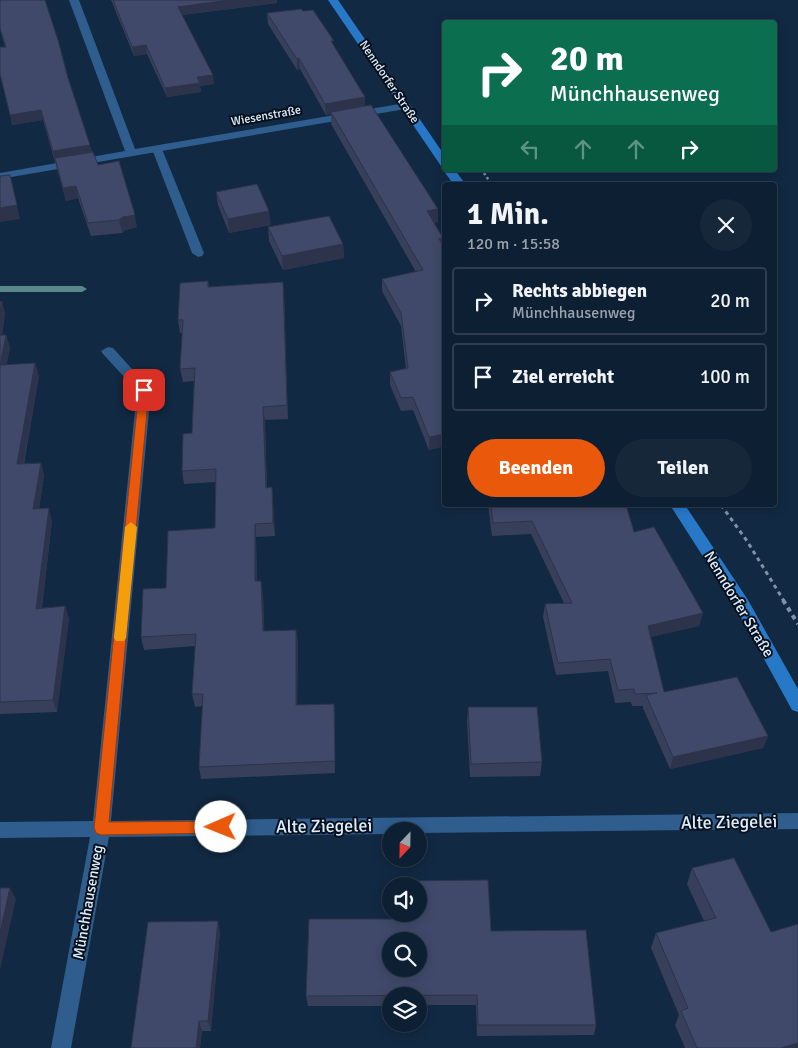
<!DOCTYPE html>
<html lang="de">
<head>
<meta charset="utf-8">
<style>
  body { margin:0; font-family:Signika,sans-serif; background:#16273a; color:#f1f3f6; height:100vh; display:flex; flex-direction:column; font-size:19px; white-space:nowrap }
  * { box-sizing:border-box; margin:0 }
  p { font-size:16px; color:#9aa2ac }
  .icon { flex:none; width:28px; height:28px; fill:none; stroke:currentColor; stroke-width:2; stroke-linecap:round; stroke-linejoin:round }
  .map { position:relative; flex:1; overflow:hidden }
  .details { position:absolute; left:442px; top:182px; width:335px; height:325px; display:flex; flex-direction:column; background:#0d1f32; border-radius:5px; box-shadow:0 2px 12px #0003,0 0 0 1px #2d3d4d }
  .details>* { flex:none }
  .top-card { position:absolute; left:442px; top:20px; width:335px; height:152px; border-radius:5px; box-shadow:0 2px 12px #0003,0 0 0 1px #2d3d4d; background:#0b6e4f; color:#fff; overflow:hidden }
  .needle { width:32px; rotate:202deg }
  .tools { position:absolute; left:382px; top:822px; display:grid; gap:10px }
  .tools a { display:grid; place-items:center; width:45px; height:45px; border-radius:50%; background:#0d1f32; box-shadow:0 2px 12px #0003,0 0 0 1px #2d3d4d; font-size:25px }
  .pin { position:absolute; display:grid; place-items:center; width:42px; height:42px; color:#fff; margin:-21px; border-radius:10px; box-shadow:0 2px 8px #0006 }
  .me { position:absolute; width:55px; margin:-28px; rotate:269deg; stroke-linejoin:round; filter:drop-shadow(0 0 4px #0008) }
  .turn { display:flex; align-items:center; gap:18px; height:105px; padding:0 25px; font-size:22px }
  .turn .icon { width:65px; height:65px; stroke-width:2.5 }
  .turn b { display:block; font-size:35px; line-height:42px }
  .lanes { display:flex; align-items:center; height:48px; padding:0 25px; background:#0003; justify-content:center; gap:25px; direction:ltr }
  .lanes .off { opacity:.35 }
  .round { display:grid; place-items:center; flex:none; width:52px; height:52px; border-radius:26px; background:#16273a }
  .head { display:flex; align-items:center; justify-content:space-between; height:85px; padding:0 25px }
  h1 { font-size:30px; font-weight:700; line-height:38px }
  .primary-button { display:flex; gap:10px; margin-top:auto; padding:10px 25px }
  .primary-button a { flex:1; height:58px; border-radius:30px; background:#ea580c; color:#fff; font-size:20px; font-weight:700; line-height:58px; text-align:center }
  .primary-button a+a { background:#16273a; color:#f1f3f6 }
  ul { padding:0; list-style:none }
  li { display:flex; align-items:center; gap:15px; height:68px; margin:0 10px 8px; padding:0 15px; border:2px solid #2d3d4d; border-radius:5px }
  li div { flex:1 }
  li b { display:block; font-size:19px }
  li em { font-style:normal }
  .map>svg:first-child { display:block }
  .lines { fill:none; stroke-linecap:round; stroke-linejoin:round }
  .stream { fill:#59888b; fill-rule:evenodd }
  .path-far2 { stroke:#8093a8; stroke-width:2.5; stroke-dasharray:2.5 2.5; stroke-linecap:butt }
  .path-far1 { stroke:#8093a8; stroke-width:3; stroke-dasharray:4 4; stroke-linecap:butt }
  .path { stroke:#8093a8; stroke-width:4; stroke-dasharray:4.5 4.5; stroke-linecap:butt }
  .lane { fill:#2e5d8e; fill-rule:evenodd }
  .street { fill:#2e5d8e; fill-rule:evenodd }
  .secondary { fill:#2779c8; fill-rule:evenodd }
  .wall { fill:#373f5b }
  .shaded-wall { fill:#2d334a }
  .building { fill:#40496a; stroke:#2d334a; fill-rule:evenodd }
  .route { fill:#ea580c; stroke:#983908 }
  .slow { fill:#f59e0b }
  .labels { text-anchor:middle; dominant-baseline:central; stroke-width:4; stroke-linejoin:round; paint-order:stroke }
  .far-street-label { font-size:12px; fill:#deedfe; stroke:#07111c }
  .street-label { font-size:15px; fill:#deedfe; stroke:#07111c }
  .near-street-label { font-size:18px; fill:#deedfe; stroke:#07111c }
</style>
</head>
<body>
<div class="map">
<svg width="798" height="1048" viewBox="0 0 798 1048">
  <rect width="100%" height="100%" fill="#112942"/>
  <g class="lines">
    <!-- stream -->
    <path class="stream" d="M0,286H82L87,289L82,292H0Z"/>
    <!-- path-far2 -->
    <path class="path-far2" d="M484,173L492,185"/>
    <!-- path-far1 -->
    <path class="path-far1" d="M721,505L747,541L784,601"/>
    <!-- path -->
    <path class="path" d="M783,600L798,624"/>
    <!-- lane -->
    <path class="lane" d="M157,146L162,149L204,253L202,256L198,257L192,253L152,149Z"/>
    <!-- street -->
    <path class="street" d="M69,0H79L135,149L405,103L410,106L405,109L0,179V173L125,151Z
      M108,347L113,348L151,390L111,821L798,813V829L419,833V831H391V834L109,837L71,1048H51L90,837L0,838V822L93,821L137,391L103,354L101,351Z"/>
    <!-- secondary -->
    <path class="secondary" d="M328,0H338L445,156V167L441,166Z
      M445,168V170H455L466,185H454L443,170Z
      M670,505H685L748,600L798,689V712L792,710L736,608Z"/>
  </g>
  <!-- wall -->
  <path class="wall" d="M0,0L68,78L92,152L98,165L137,227L125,230L122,233L91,236L78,198L66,201L43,120L12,125L5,47L0,30Z
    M111,0H277V3L182,15L214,84L200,86L201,92L167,97L147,54L134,56Z
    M267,13L334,47L365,97V106L438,222L434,223L443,238L442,244L445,248V446L429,450L413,410L401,411L390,385V372L406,369L401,326L382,291V279L416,272L331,124V114L326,115L300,69L297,70L268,24Z
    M216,192L271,225L229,233L218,205Z
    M268,227L343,244L344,258L283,270L269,241Z
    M208,281L209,287L284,295L288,419L265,420L267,488L272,487L273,500L275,536L256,537L257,581L263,594L264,631L296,630L298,643L297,705L334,704L335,773L201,779L199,767L203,706L195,707L192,694L195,646L144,650L141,637L166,588L215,528L216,482L184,484L182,471L192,433L194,381L183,382L180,369L182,333H180L178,320Z
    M2,301L5,314L2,335H6L10,348L6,365L35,363L39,376L24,464L41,463L44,476L39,509L52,521L42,608L65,606L69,619L57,712L0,714V302Z
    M488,505H626L634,532L703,613L699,626L650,637L664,692L768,736L763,748L670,769L643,708V706H632L631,702L615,703L608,671L556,675L543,617L545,604L564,603L531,534L492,536Z
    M468,707L542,762L540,776L470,777L467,721Z
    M692,868L798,1048H685L675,1025L679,1015L651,948L656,933L704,921L687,884Z
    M491,931L596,1025L594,1035L477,1036L476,1005H419V996H391V1006H308L306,996Z
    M220,932L211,1031H202L200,1048H131Z"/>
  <!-- shaded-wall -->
  <path class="shaded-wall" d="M230,0H277V3L179,15L178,7Z
    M146,45L147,54L134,56L132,47Z
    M299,58L300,69L297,70V59Z
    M213,75L214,84L200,86L201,92L167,97L165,88L197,77Z
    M365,97V108L331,112V114L326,115L325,104Z
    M41,110L43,120L12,125L10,115Z
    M90,145L92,155L55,161L53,151Z
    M10,175L20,219L0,222V208Z
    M76,186L78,198L66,201L63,188Z
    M438,209V222L427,224V211Z
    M269,211L271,225L229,233L228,219Z
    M135,215L137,227L125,230L122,233L119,220L123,217Z
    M343,244L344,258L283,270L282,256Z
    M283,282L284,295L288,419L287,405Z
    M2,301L5,314L0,345V311Z
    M6,335L10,348L4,378L0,365Z
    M35,363L39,376L21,477L17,464Z
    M263,407L265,420L267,501L266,488Z
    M445,434V446L429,450V437Z
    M41,463L44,476L37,522L33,509Z
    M272,487L273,500L275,536L273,523Z
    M49,508L52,521L40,621L36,609Z
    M255,524L256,537L257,594L255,581Z
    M261,581L263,594L265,644L263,631Z
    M65,606L69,619L57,712L53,700Z
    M703,613L699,626L645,638L648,626Z
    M296,630L298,643L297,718L296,705Z
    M334,704L335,716V773V761Z
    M768,736L763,748L670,769L673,757Z
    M10,888L16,899L0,970V933Z
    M218,921L220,932L211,1031L208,1021Z
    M199,1021L202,1031L200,1048H196Z
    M798,1043V1048H781Z"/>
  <!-- building -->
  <path class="building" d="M0,0H45L58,40L68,78L90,145L53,151L41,110L10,115L0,74V47H6L0,28Z
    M113,0H230L178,7L213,75L197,77L200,83L165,88L146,45L132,47Z
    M301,9L303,11L313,10L334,41H331L365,97L325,104L299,58L297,59L267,13Z
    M371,105L438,209L427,211L443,238L439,239L445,248V434L429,437L413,397L401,398L390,372L408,368L401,313L382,279L423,270L331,112Z
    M93,152L98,165L119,161L135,215L123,217L119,220L88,223L76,186L63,188L55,158Z
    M10,175L17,205L0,208V176Z
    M257,184L269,211L228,219L216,192Z
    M329,216L343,244L282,256L268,227Z
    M208,281V287L283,282L287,405L263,407L266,488L272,487L273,523L255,524V581H261L263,631L296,630V705L334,704L335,761L199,767L203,694H192L196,634L141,637L143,589L166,588L168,531L215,528L216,469L182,471L183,434L192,433L195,368L180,369L183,320H178L180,283Z
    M2,301L0,311V302Z
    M0,335H6L0,365Z
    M35,363L17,464L41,463L33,509L49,508L36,609L65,606L53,700L0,702V365Z
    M491,505H626L634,532L654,527L703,613L648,626L664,692L737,677L768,736L673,757L646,695L657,693L635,694L634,689L618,690L610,659L558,663L545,604L572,603L532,521L493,523Z
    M468,707H537L542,762L471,764Z
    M734,858L771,932L798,924V1043L781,1048H697L681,1011L688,1008L656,933L716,918L692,868Z
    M488,880L491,931L586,930L596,1025H478L477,995L306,996L309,919H401L400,914H419V886H400V881ZM391,941H419V969H391Z
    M0,888H10L0,933Z
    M218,921L208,1021H199L196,1048H131L148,922Z"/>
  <!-- route -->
  <path class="route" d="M144,387L149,390L109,822L221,821L226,823L228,827L226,831L221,833L101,835L96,833L94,828L139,390Z"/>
  <!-- slow -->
  <path class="slow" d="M131,522L137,527L126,638L124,641H116L114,638L125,527Z"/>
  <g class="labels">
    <!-- far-street labels -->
    <g class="far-street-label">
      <text transform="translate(389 82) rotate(56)">Nenndorfer Straße</text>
      <text transform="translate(266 116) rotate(-10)">Wiesenstraße</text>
    </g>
    <!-- street labels -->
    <g class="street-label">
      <text transform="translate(739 604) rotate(59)">Nenndorfer Straße</text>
      <text transform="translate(88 902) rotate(-80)">Münchhausenweg</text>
    </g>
    <!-- near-street labels -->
    <g class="near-street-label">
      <text transform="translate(729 822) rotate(-1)">Alte Ziegelei</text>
      <text transform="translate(324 826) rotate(-1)">Alte Ziegelei</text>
    </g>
  </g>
</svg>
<div class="tools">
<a><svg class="needle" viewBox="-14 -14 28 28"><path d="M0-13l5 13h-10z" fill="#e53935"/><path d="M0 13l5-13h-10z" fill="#9aa2ac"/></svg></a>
<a><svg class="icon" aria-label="sound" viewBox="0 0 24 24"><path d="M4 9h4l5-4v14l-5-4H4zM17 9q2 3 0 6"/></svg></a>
<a><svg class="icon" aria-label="search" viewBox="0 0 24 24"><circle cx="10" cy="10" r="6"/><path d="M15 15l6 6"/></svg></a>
<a><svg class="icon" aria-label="layers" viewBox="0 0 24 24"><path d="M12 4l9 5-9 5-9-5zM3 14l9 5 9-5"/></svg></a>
</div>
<div class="pin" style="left:144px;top:390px;background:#d93025"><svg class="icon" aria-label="arrive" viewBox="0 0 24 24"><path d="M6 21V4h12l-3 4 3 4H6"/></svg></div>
<svg class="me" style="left:221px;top:827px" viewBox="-20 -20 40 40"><circle r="19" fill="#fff"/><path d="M0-13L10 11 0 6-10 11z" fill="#ea580c"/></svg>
<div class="top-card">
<div class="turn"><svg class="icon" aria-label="right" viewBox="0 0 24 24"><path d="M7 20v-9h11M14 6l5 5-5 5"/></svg><div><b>20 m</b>Münchhausenweg</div></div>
<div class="lanes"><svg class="icon off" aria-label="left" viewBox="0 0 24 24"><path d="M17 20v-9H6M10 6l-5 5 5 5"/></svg><svg class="icon off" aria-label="ahead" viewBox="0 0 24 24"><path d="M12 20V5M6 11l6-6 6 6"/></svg><svg class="icon off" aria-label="ahead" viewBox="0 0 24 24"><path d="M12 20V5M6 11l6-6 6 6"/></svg><svg class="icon" aria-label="right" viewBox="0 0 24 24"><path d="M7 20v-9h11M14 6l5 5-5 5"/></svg></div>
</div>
<section class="details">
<div class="head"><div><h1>1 Min.</h1><p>120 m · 15:58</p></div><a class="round"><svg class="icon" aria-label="close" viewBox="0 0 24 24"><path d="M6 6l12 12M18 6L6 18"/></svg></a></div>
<ul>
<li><svg class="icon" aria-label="right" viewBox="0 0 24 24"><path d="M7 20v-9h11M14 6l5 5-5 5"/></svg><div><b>Rechts abbiegen</b><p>Münchhausenweg</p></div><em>20 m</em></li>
<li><svg class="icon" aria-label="arrive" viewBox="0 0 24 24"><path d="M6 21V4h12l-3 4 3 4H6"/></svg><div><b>Ziel erreicht</b></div><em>100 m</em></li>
</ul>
<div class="primary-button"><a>Beenden</a><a>Teilen</a></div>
</section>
</div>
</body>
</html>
